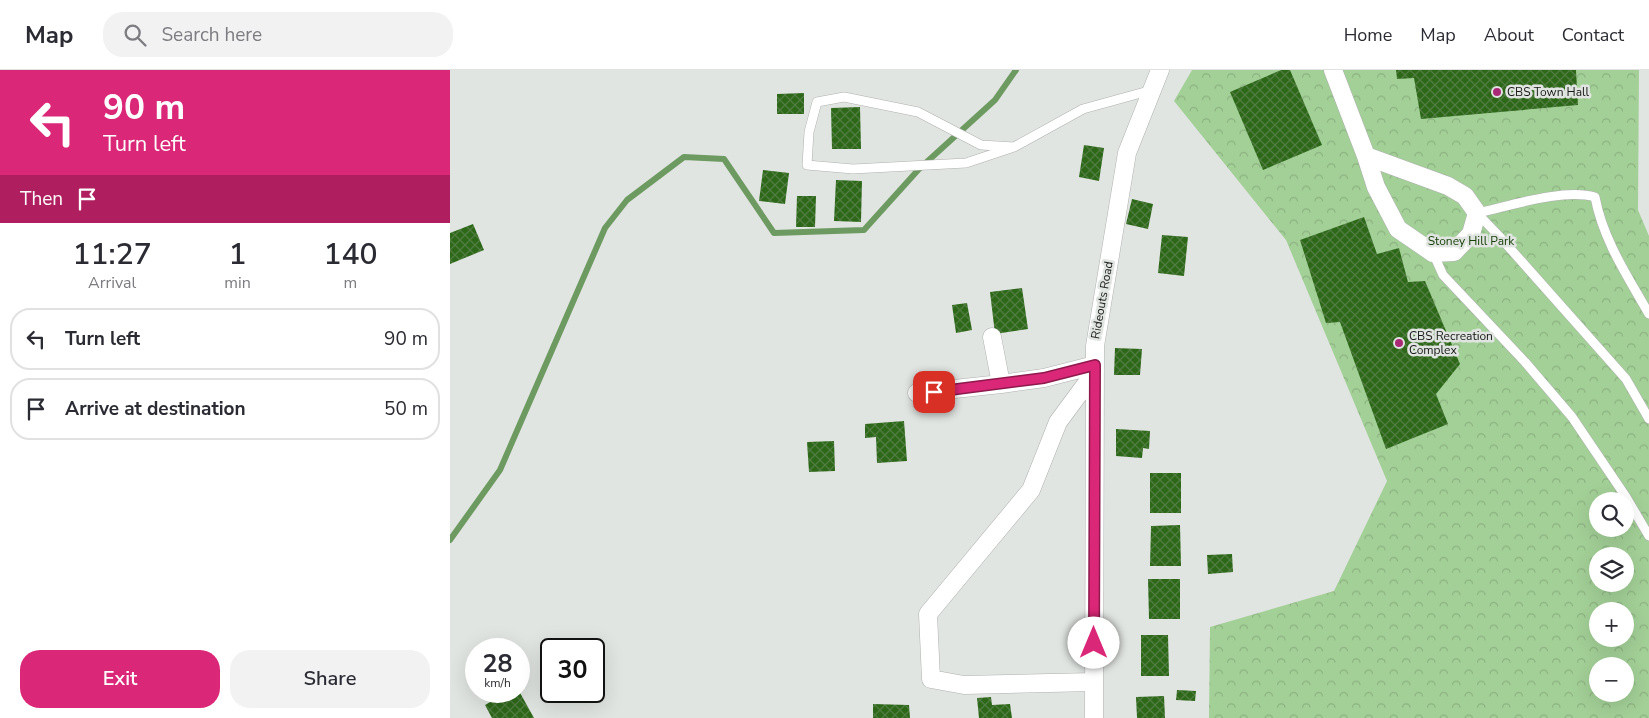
<!DOCTYPE html>
<html lang="en">
<head>
<meta charset="utf-8">
<style>
  body { margin:0; font-family:"Nunito Sans",sans-serif; background:#f2f2f3; color:#2b2b33; height:100vh; display:flex; flex-direction:column; font-size:19px; white-space:nowrap }
  * { box-sizing:border-box; margin:0 }
  p { font-size:16px; color:#7c7c81 }
  .icon { flex:none; width:28px; height:28px; fill:none; stroke:currentColor; stroke-width:2; stroke-linecap:round; stroke-linejoin:round }
  .map { position:relative; flex:1; overflow:hidden }
  .sheet { display:flex; flex-direction:column; background:#fff; width:450px }
  .sheet>* { flex:none }
  .hud { background:#db2777; color:#fff; overflow:hidden }
  .tools { position:absolute; left:1139px; top:422px; display:grid; gap:10px }
  .tools a { display:grid; place-items:center; width:45px; height:45px; border-radius:50%; background:#fff; box-shadow:0 5px 20px #0002; font-size:25px }
  .speed { position:absolute; left:15px; top:568px; display:flex; gap:10px; font-size:25px; font-weight:700; text-align:center }
  .speed>* { display:grid; place-content:center; width:65px; height:65px; border-radius:50%; background:#fff; box-shadow:0 5px 20px #0002; line-height:1 }
  .speed small { font-size:12px; font-weight:400 }
  .speed .limit { border:2px solid #111; border-radius:8px; background:#fff; color:#111 }
  .pin { position:absolute; display:grid; place-items:center; width:42px; height:42px; color:#fff; margin:-21px; border-radius:10px; box-shadow:0 2px 8px #0006 }
  .me { position:absolute; width:55px; margin:-28px; rotate:0deg; stroke-linejoin:round; filter:drop-shadow(0 0 4px #0008) }
  .turn { display:flex; align-items:center; gap:18px; height:105px; padding:0 20px; font-size:22px }
  .turn .icon { width:65px; height:65px; stroke-width:2.5 }
  .turn b { display:block; font-size:35px; line-height:42px }
  .then { display:flex; align-items:center; height:48px; padding:0 20px; background:#0003; gap:10px; font-size:19px }
  .eta { display:flex; justify-content:space-evenly; align-items:center; height:85px; text-align:center }
  .eta b { font-size:30px; font-weight:600; line-height:35px }
  .button { display:flex; gap:10px; margin-top:auto; padding:10px 20px }
  .button a { flex:1; height:58px; border-radius:20px; background:#db2777; color:#fff; font-size:20px; font-weight:600; line-height:58px; text-align:center }
  .button a+a { background:#f2f2f3; color:#2b2b33 }
  ul { padding:0; list-style:none }
  li { display:flex; align-items:center; gap:15px; height:62px; margin:0 10px 8px; padding:0 10px; border:2px solid #e1e1e2; border-radius:20px }
  li div { flex:1 }
  li b { display:block; font-size:19px }
  li em { font-style:normal }
  header { display:flex; align-items:center; gap:30px; box-sizing:border-box; height:70px; padding:0 25px; background:#fff; border-bottom:1px solid #e1e1e2 }
  header strong { font-size:24px }
  nav { display:flex; gap:28px; margin-inline-start:auto; font-size:18px }
  .search { width:350px; height:45px; background:#f2f2f3; display:flex; align-items:center; gap:12px; box-sizing:border-box; padding:0 18px; border-radius:20px; color:#7c7c81; font-size:19px }
  main { display:flex; flex:1; min-height:0 }
  .map>svg:first-child { display:block }
  .forest { fill:url(#forest-crowns); fill-rule:evenodd }
  .lines { fill:none; stroke-linecap:round; stroke-linejoin:round }
  .stream { stroke:#6d9a61; stroke-width:6 }
  .building { fill:url(#building-cross-hatch) }
  .service-casing { stroke:#aeb1ae; stroke-width:10 }
  .minor-casing { stroke:#aeb1ae; stroke-width:19 }
  .service { stroke:#fff; stroke-width:9 }
  .minor { stroke:#fff; stroke-width:18 }
  .route-casing { stroke:#8e194d; stroke-width:12 }
  .route { stroke:#db2777; stroke-width:9 }
  .poi-dot { fill:#aa2976; stroke:#e1e5e1; stroke-width:2 }
  .labels { text-anchor:middle; dominant-baseline:central; stroke-width:5; stroke-linejoin:round; paint-order:stroke }
  .poi-label { font-size:12px; fill:#171817; stroke:#e1e5e1; text-anchor:start }
  .park-label { font-size:12px; fill:#19410a; stroke:#e1e5e1 }
  .street-label { font-size:12px; fill:#171817; stroke:#e1e5e1 }
</style>
</head>
<body>
<header>
<strong>Map</strong>
<div class="search"><svg class="icon" aria-label="search" viewBox="0 0 24 24"><circle cx="10" cy="10" r="6"/><path d="M15 15l6 6"/></svg>Search here</div>
<nav><a>Home</a><a>Map</a><a>About</a><a>Contact</a></nav>
</header>
<main>
<section class="sheet">
<div class="hud">
<div class="turn"><svg class="icon" aria-label="left" viewBox="0 0 24 24"><path d="M17 20v-9H6M10 6l-5 5 5 5"/></svg><div><b>90 m</b>Turn left</div></div>
<div class="then">Then<svg class="icon" aria-label="arrive" viewBox="0 0 24 24"><path d="M6 21V4h12l-3 4 3 4H6"/></svg></div>
</div>
<div class="eta">
<div><b>11:27</b><p>Arrival</p></div>
<div><b>1</b><p>min</p></div>
<div><b>140</b><p>m</p></div>
</div>
<ul>
<li><svg class="icon" aria-label="left" viewBox="0 0 24 24"><path d="M17 20v-9H6M10 6l-5 5 5 5"/></svg><div><b>Turn left</b></div><em>90 m</em></li>
<li><svg class="icon" aria-label="arrive" viewBox="0 0 24 24"><path d="M6 21V4h12l-3 4 3 4H6"/></svg><div><b>Arrive at destination</b></div><em>50 m</em></li>
</ul>
<div class="button"><a>Exit</a><a>Share</a></div>
</section>
<div class="map">
<svg width="1199" height="648" viewBox="0 0 1199 648">
  <defs>
    <pattern id="forest-crowns" width="20" height="18" patternUnits="userSpaceOnUse" patternTransform="scale(1.25)"><rect width="20" height="18" fill="#a3d097"/><path d="M2 6a3 3 0 1 1 6 0M12 15a3 3 0 1 1 6 0" fill="none" stroke="#8cb281"/></pattern>
    <pattern id="building-cross-hatch" width="8" height="8" patternUnits="userSpaceOnUse" patternTransform="scale(1.25)"><rect width="8" height="8" fill="#2d6819"/><path d="M0 0l8 8M0 8l8-8" fill="none" stroke="#507c41"/></pattern>
  </defs>
  <rect width="100%" height="100%" fill="#e1e5e1"/>
  <!-- forest -->
  <path class="forest" d="M742,0H1189L1188,140L1199,166V648H759L760,557L884,521L937,411L836,170L724,31ZM1148,431H1175V459H1148ZM1148,486H1175V514H1148ZM1148,541H1175V569H1148ZM1148,596H1175V624H1148Z"/>
  <g class="lines">
    <!-- stream -->
    <path class="stream" d="M0,470L50,400L155,158L177,130L234,87L274,89L324,163L414,160L469,99L545,30L566,0"/>
  </g>
  <!-- building -->
  <path class="building" d="M831,0H840L872,75L813,100L780,22Z
    M946,0H1126L1128,35L971,49L964,8L947,9Z
    M354,23V44H327V24Z
    M410,37L411,79H382L381,38Z
    M634,75L654,78L649,111L629,107Z
    M313,100L339,103L335,134L309,131Z
    M386,110L412,111L411,152L384,151Z
    M347,126H366L365,157H346Z
    M682,129L703,134L698,159L676,154Z
    M914,147L927,184L949,178L958,212L975,211L1010,294L986,324L998,354L936,379L890,252L876,253L850,170Z
    M23,154L34,180L0,194V163Z
    M712,165L738,167L734,206L708,203Z
    M572,218L578,259L545,264L540,222Z
    M517,233L522,260L506,263L502,235Z
    M665,278L692,279L690,305H664Z
    M454,351L457,391L427,393L426,367L415,368V354Z
    M666,359L700,361L699,379L693,378L692,388L666,386Z
    M384,371L385,401L359,402L357,372Z
    M700,403H731V443H700Z
    M730,455L731,496H700L701,456Z
    M782,484L783,502L758,504L757,485Z
    M698,509H730V549H699Z
    M691,565H718L719,606H691Z
    M727,620L746,621L745,631L726,630Z
    M59,621H69L84,648H42L35,635Z
    M714,626L715,648H687L686,627Z
    M541,627L542,635L560,634L562,648H529L527,628Z
    M423,634L459,635L460,648H423Z"/>
  <g class="lines">
    <defs>
      <path id="service" d="M564,77L516,93L403,99L357,95L359,62L367,32L394,27L468,42L531,75L564,77L633,39L702,20
        M1027,143L1049,166L1176,309L1199,349
        M1027,143C1060,136 1113,118 1145,127C1153,170 1178,207 1199,244
        M983,183L993,205L1075,292L1122,347L1176,427L1199,466"/>
      <path id="minor" d="M883,0L916,86L926,117L948,159L983,183L1004,182L1021,164L1027,143L1015,126L998,116L916,86
        M542,267L551,314L594,308L645,295
        M467,323L551,314
        M644,612L514,615L481,609L478,544L581,420L608,352L645,302
        M644,648L645,276L677,83L710,0"/>
    </defs>
    <!-- service casing -->
    <use href="#service" class="service-casing"/>
    <!-- minor casing -->
    <use href="#minor" class="minor-casing"/>
    <!-- service -->
    <use href="#service" class="service"/>
    <!-- minor -->
    <use href="#minor" class="minor"/>
  </g>
  <g class="lines">
    <defs>
      <path id="route" d="M484,322L594,308L645,295L644,573"/>
    </defs>
    <!-- route casing -->
    <use href="#route" class="route-casing"/>
    <!-- route -->
    <use href="#route" class="route"/>
  </g>
  <!-- markers -->
  <g class="poi-dot">
    <circle cx="1047" cy="22" r="5"/>
    <circle cx="949" cy="273" r="5"/>
  </g>
  <g class="labels">
    <!-- poi labels -->
    <g class="poi-label">
      <text x="1057" y="22">CBS Town Hall</text>
      <text x="959" y="266">CBS Recreation<tspan x="959" dy="14">Complex</tspan></text>
    </g>
    <!-- park labels -->
    <g class="park-label">
      <text x="1021" y="171">Stoney Hill Park</text>
    </g>
    <!-- street labels -->
    <g class="street-label">
      <text transform="translate(652 230) rotate(-80)">Rideouts Road</text>
    </g>
  </g>
</svg>
<div class="tools">
<a><svg class="icon" aria-label="search" viewBox="0 0 24 24"><circle cx="10" cy="10" r="6"/><path d="M15 15l6 6"/></svg></a>
<a><svg class="icon" aria-label="layers" viewBox="0 0 24 24"><path d="M12 4l9 5-9 5-9-5zM3 14l9 5 9-5"/></svg></a>
<a>+</a>
<a>−</a>
</div>
<div class="speed"><div>28<small>km/h</small></div><div class="limit">30</div></div>
<div class="pin" style="left:484px;top:322px;background:#d93025"><svg class="icon" aria-label="arrive" viewBox="0 0 24 24"><path d="M6 21V4h12l-3 4 3 4H6"/></svg></div>
<svg class="me" style="left:644px;top:573px" viewBox="-20 -20 40 40"><circle r="19" fill="#fff"/><path d="M0-13L10 11 0 6-10 11z" fill="#db2777"/></svg>
</div>
</main>
</body>
</html>
